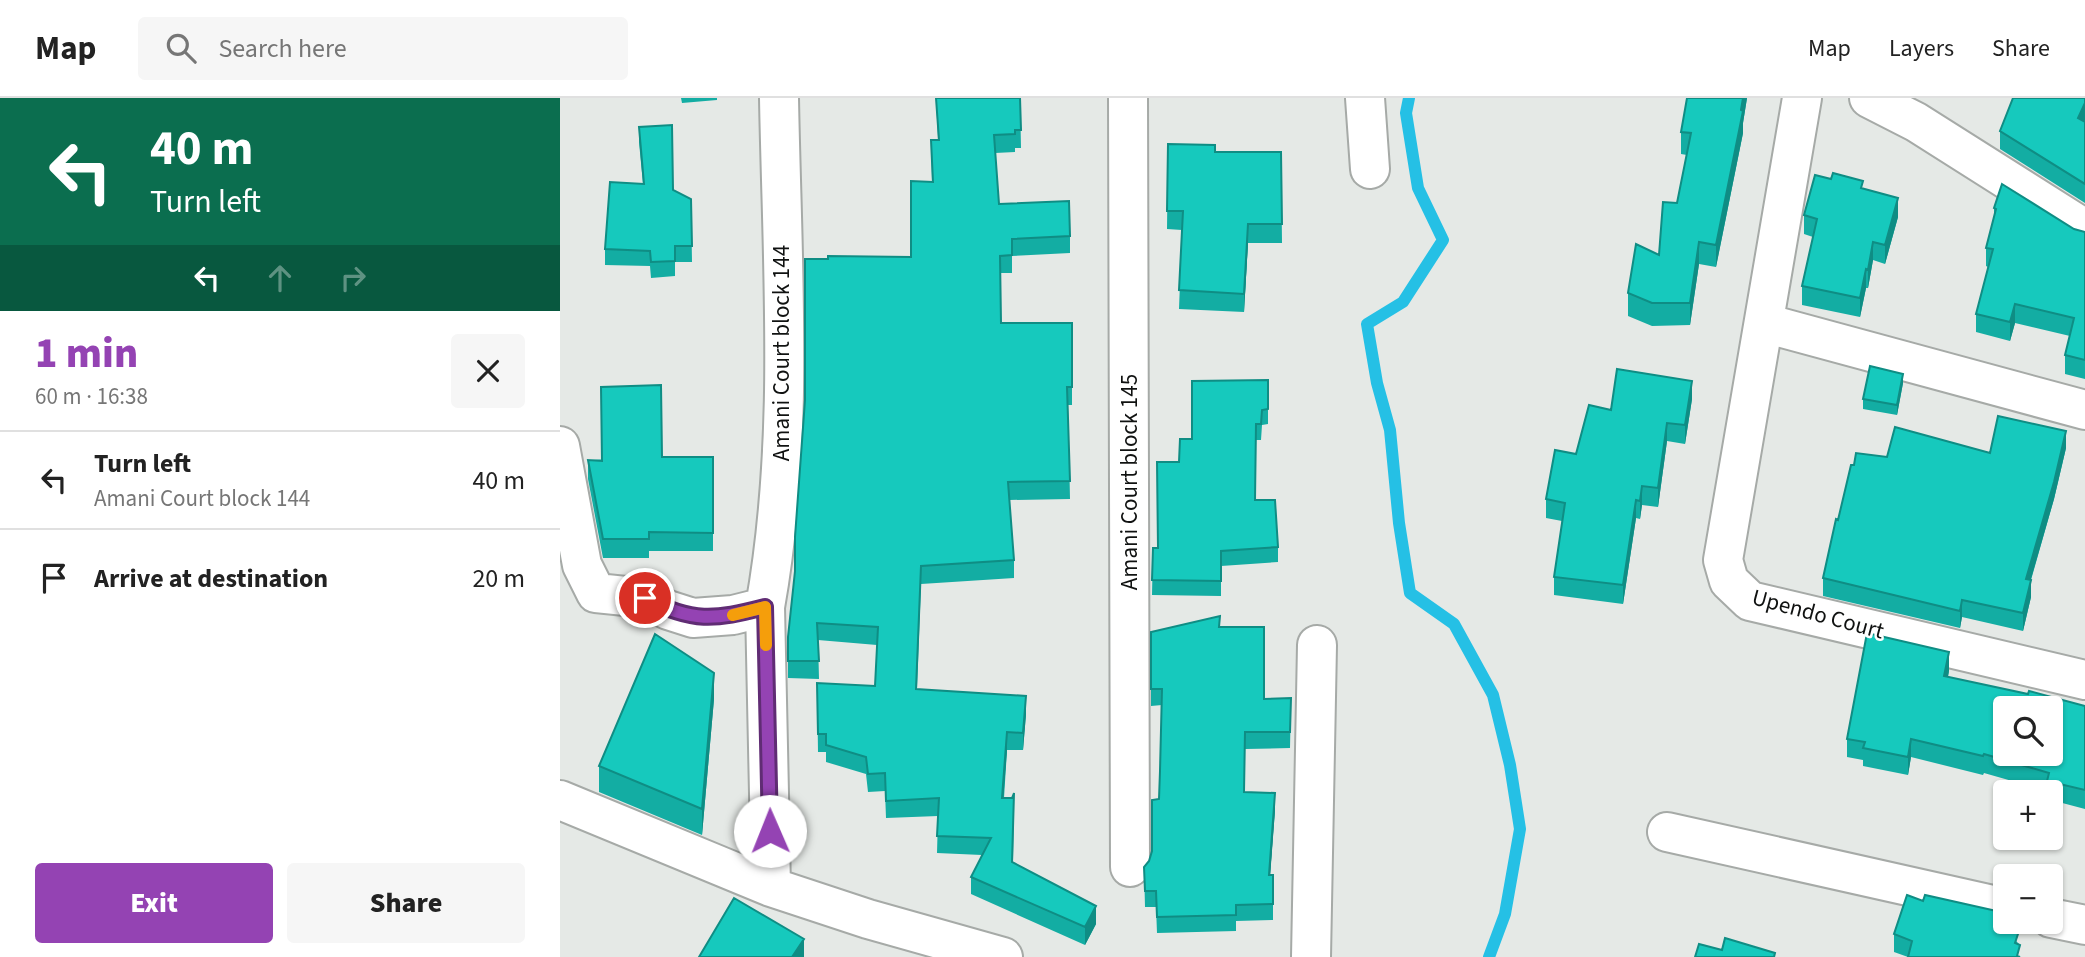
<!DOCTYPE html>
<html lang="en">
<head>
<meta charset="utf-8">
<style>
  body { margin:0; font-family:"Source Sans 3",sans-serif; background:#f6f6f6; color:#222; height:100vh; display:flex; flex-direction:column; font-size:26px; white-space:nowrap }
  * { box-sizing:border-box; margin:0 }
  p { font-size:23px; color:#767676 }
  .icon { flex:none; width:38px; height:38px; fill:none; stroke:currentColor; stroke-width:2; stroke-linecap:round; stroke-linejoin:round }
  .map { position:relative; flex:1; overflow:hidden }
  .sheet { display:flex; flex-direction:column; background:#fff; width:560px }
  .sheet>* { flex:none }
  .banner { background:#0b6e4f; color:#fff; overflow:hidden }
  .controls { position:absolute; left:1433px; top:598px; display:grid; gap:14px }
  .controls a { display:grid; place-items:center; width:70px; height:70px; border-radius:7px; background:#fff; box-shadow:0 2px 5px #0004; font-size:35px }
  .pin { position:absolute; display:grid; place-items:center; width:60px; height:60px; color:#fff; margin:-30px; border:4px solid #fff; border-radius:50%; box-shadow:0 2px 7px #0007 }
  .me { position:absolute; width:77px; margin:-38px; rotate:359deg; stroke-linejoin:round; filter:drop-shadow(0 0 5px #0008) }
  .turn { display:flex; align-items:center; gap:24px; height:147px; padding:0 35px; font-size:32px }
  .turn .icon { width:91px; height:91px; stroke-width:2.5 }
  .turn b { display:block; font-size:49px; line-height:60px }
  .lanes { display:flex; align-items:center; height:66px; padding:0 35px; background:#0003; justify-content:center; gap:35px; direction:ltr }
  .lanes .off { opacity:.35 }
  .round { display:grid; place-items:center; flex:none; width:74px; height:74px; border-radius:7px; background:#f6f6f6 }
  .overview { display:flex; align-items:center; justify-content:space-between; height:119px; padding:0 35px }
  h1 { font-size:42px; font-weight:800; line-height:52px; color:#9443b3 }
  .button { display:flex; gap:14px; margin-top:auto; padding:14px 35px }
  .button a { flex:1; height:80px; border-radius:7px; background:#9443b3; color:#fff; font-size:28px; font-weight:800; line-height:80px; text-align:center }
  .button a+a { background:#f6f6f6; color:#222 }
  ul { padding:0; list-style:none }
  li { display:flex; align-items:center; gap:21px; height:98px; padding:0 35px; border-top:2px solid #e0e0e0 }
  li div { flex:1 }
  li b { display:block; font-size:26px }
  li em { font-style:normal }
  header { display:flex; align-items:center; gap:42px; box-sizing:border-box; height:98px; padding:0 35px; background:#fff; border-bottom:2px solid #e0e0e0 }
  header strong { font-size:33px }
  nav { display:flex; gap:38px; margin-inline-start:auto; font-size:24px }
  .search { width:490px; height:63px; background:#f6f6f6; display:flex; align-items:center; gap:18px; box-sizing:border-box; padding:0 24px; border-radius:7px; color:#767676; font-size:26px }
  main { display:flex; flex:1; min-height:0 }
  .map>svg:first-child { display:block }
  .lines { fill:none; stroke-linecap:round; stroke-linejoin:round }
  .stream { stroke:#25c0e5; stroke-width:12 }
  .street-casing { stroke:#a6aaa7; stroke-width:42 }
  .street { stroke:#fff; stroke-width:38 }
  .wall { fill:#13ada3 }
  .shaded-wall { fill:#0f8d84 }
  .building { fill:#16c9bd; stroke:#0f8d84; stroke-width:2; fill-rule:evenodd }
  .route-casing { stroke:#602c74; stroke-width:18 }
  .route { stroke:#9443b3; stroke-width:12 }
  .slow { stroke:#f59e0b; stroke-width:12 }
  .labels { text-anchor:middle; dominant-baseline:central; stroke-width:5; stroke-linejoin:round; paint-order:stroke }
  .street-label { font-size:23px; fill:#101211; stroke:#fff }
</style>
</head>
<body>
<header>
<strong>Map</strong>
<div class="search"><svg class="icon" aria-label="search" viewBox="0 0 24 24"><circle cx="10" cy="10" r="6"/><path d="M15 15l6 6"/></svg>Search here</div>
<nav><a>Map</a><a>Layers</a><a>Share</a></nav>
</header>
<main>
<section class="sheet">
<div class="banner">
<div class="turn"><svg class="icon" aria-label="left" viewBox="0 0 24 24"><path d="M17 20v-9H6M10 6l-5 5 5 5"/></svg><div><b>40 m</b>Turn left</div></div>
<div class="lanes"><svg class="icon" aria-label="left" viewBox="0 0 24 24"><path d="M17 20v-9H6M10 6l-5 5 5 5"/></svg><svg class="icon off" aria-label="ahead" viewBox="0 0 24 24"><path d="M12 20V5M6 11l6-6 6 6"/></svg><svg class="icon off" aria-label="right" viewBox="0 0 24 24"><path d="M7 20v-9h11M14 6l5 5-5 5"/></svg></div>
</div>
<div class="overview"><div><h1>1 min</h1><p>60 m · 16:38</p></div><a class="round"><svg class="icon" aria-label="close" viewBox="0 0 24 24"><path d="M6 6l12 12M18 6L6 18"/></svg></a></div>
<ul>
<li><svg class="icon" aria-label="left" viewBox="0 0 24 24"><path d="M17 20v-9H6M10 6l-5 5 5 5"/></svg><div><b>Turn left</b><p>Amani Court block 144</p></div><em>40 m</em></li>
<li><svg class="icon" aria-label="arrive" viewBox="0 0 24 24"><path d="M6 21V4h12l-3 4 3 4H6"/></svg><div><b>Arrive at destination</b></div><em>20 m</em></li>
</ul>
<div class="button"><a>Exit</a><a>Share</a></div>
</section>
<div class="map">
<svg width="1525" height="859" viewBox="0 0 1525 859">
  <rect width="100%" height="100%" fill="#e5e9e6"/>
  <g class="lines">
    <!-- stream -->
    <path class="stream" d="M849,0L846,15L858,90L883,142L843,204L807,226L817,285L830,332L839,425L850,495L894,526L933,597L950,667L960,731L945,816L929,859"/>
    <defs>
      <path id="street" d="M568,0L570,769
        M805,0L810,71
        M1242,0L1163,462L1169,483L1190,503L1525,582
        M1309,0L1356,24L1525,131
        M1204,225L1525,312
        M0,348L22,467L36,495L85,500L108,512L133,520L173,517L205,509
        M0,702L211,789L308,821L443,859
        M1107,734L1446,810
        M211,789L205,509C235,342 222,169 219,0
        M1491,820L1525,827
        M751,859L757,547"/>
    </defs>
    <!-- street casing -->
    <use href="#street" class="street-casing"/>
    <!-- street -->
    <use href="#street" class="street"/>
  </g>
  <!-- wall -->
  <path class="wall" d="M121,0H157V2L122,5Z
    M376,0H460L461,50H455V54L435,55L439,106L510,138V155L452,158V175H440L441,225H512V307H508L510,401L449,402L454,462V480L361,486L357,591L466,616L463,652H447L444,700L454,713L453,764L536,826L525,847L411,796V779L422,757L377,755L378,718L326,720L325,693L308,694L306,676L266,664V654H258L257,585L315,588L317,547L258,542L259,581L228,580V539L268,161L351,159L372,84L371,42H378Z
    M1127,0H1187L1183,25V35L1156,169L1139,166L1130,227L1092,228L1068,218V195L1099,157L1117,105L1127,57L1121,56V34Z
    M1525,0V105L1440,51V33Z
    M79,29L113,92L131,101L132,164H115V178L91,180L90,168L45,167V151L83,86L79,44Z
    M608,46L655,54H721L722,145H688L684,214L619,211L622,132L607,131Z
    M1303,90L1338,119L1325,166L1313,162L1308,190H1306L1300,219L1242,207V188L1253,139L1244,136V117Z
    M1434,110L1525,134V281L1505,276V257L1510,238L1455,225L1450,243L1416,234V216L1428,169L1426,168V150L1434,119Z
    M708,282V326L702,327L701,342H696L695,402L718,449V464L661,468V498L592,497L593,450H598L619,364Z
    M1343,285L1337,317L1303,311V301Z
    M1132,301L1125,346L1107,343L1098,409L1082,407L1080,421L1076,420L1063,506L994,497V479L1002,423L986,420V401L1016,356L1051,312Z
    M1506,350L1494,401L1471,482V499L1463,533L1402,519L1400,530L1263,498V480L1294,367L1430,355Z
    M102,359H153V453H89V460H43L28,381V362Z
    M660,529L704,601L731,600L730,650L685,651V694L715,712L710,777H713V822L676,823V833L597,835L596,809H585L584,769L589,763L592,753L599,701L602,607L591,608V534Z
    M1389,573L1388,579L1525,608V711L1491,702V695H1487V693L1424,675L1423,677L1351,659L1348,677L1303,668V662L1287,659V641Z
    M154,601L142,737L39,694V668Z
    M1441,828L1459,846L1348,859L1334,854V836Z"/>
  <!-- shaded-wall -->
  <path class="shaded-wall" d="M1183,0H1187L1183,25V35L1156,169V147Z
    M1525,5V23L1518,20Z
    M1338,100V119L1325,166V147Z
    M688,126V145L684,214V196Z
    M1139,144V166L1130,227V205Z
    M1313,144V162L1308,190V172Z
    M1306,171V190L1300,219V200Z
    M1455,206V225L1450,243V224Z
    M1343,276V285L1337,317V307Z
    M1132,283V301L1125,346V327Z
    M1107,325V343L1098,409V390Z
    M1506,333V350L1494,401L1466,498V481Z
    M1082,388V407L1080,421V403Z
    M1076,402V420L1063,506V487Z
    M1471,482V499L1463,533V515Z
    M1402,502V519L1400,530V513Z
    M1389,554V573L1384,596V578Z
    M154,575V601L142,737V711Z
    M466,598V616L463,652V635Z
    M447,634V652L442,717V700Z
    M1351,641V659L1348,677V659Z
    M715,695V712L709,793V777Z
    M536,808V826L525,847V829Z
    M1441,814V831L1437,827Z
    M244,841V859H232Z"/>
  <!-- building -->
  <path class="building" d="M376,0H460L461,32H455V36L434,37L439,106L509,103L510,138L452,141V157L440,158L441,225H512V289H507L510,383L448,384L454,462L361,468L356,591L466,598L463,635L447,634L442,700H452L454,695L452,764L536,808L525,829L411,779L431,740L377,738L379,700L326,703L325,675L308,676L306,659L266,647V636H258L257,585L315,588L318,529L257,525L259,563H228V539L235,473V439L245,302V161H268V158L351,159V83L373,84L371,42H379Z
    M1127,0H1183L1181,12L1183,13L1156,147L1139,144L1130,205H1092L1068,195L1076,146L1099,157L1103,104L1117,105L1131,35L1121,34Z
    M1453,0H1525V5L1518,20L1525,24V86L1440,33Z
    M112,27L113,92L131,101L132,148H115V163L91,164L90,153L45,151L50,84L84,86L79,29Z
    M608,46L655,47V54H721L722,126H688L684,196L619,192L623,113H607Z
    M1273,75L1303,83L1301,90L1338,100L1325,147L1313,144L1308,172L1306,171L1300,200L1242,188L1257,121L1244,117L1255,77L1271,81Z
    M1442,86L1514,131L1525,134V262L1505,257L1514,220L1455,206L1450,224L1416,216L1433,151L1426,150L1436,111L1434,110Z
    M1310,268L1343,276L1337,307L1303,301Z
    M1057,271L1132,283L1125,327L1107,325L1098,390L1082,388L1080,403L1076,402L1063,487L994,479L1005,405L986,401L995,352L1016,356L1029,307L1051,312Z
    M708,282V311L702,312L701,326H696L695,402H715L718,449L661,453V483L592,482L593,450H598L597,364H619L620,341H632V283Z
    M101,287L102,359H153V435L89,434V441H43L28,362L42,363L41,289Z
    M1438,318L1506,333L1494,384L1466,481L1471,482L1463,515L1402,502L1400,513L1263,480L1276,421L1278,422L1291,367H1294L1296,355L1327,359L1335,329L1430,355Z
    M660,518L659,529H704V601L731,600L730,634H685L684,694L715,695L709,777H713V806L676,807V817L597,819L596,793H585L584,769L589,763L592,753V702L599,701L600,673L602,591H591V534Z
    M1307,535L1389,554L1384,578L1468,596L1469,593L1525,608V692L1487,683L1489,675L1424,656L1423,658L1351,641L1348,659L1303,650L1305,644L1287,641ZM1446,611H1491V656H1446Z
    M95,536L154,575L142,711L39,668Z
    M1347,797L1363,803L1365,797L1441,814L1437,827L1459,833L1455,845L1460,847L1457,858L1460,859H1348L1352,843L1334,836Z
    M174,800L244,841L232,859H139Z
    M1165,840L1215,855L1214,859H1135L1139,846L1162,852Z"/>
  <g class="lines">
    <defs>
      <path id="route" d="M85,500C133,525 154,522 205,509L210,733"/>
    </defs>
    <!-- route casing -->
    <use href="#route" class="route-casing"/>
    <!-- route -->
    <use href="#route" class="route"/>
    <!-- slow -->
    <path class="slow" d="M173,517L205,509L206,547"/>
  </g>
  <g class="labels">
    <!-- street labels -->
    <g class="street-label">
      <text transform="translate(221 255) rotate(-90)">Amani Court block 144</text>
      <text transform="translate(569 384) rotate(-90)">Amani Court block 145</text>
      <text transform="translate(1258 516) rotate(15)">Upendo Court</text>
    </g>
  </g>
</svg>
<div class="controls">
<a><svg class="icon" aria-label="search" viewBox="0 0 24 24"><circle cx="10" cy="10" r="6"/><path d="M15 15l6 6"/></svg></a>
<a>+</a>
<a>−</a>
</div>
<div class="pin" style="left:85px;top:500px;background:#d93025"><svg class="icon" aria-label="arrive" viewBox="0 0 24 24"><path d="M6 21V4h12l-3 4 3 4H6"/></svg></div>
<svg class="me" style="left:210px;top:733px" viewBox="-20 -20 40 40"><circle r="19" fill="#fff"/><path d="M0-13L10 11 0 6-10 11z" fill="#9443b3"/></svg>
</div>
</main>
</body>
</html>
